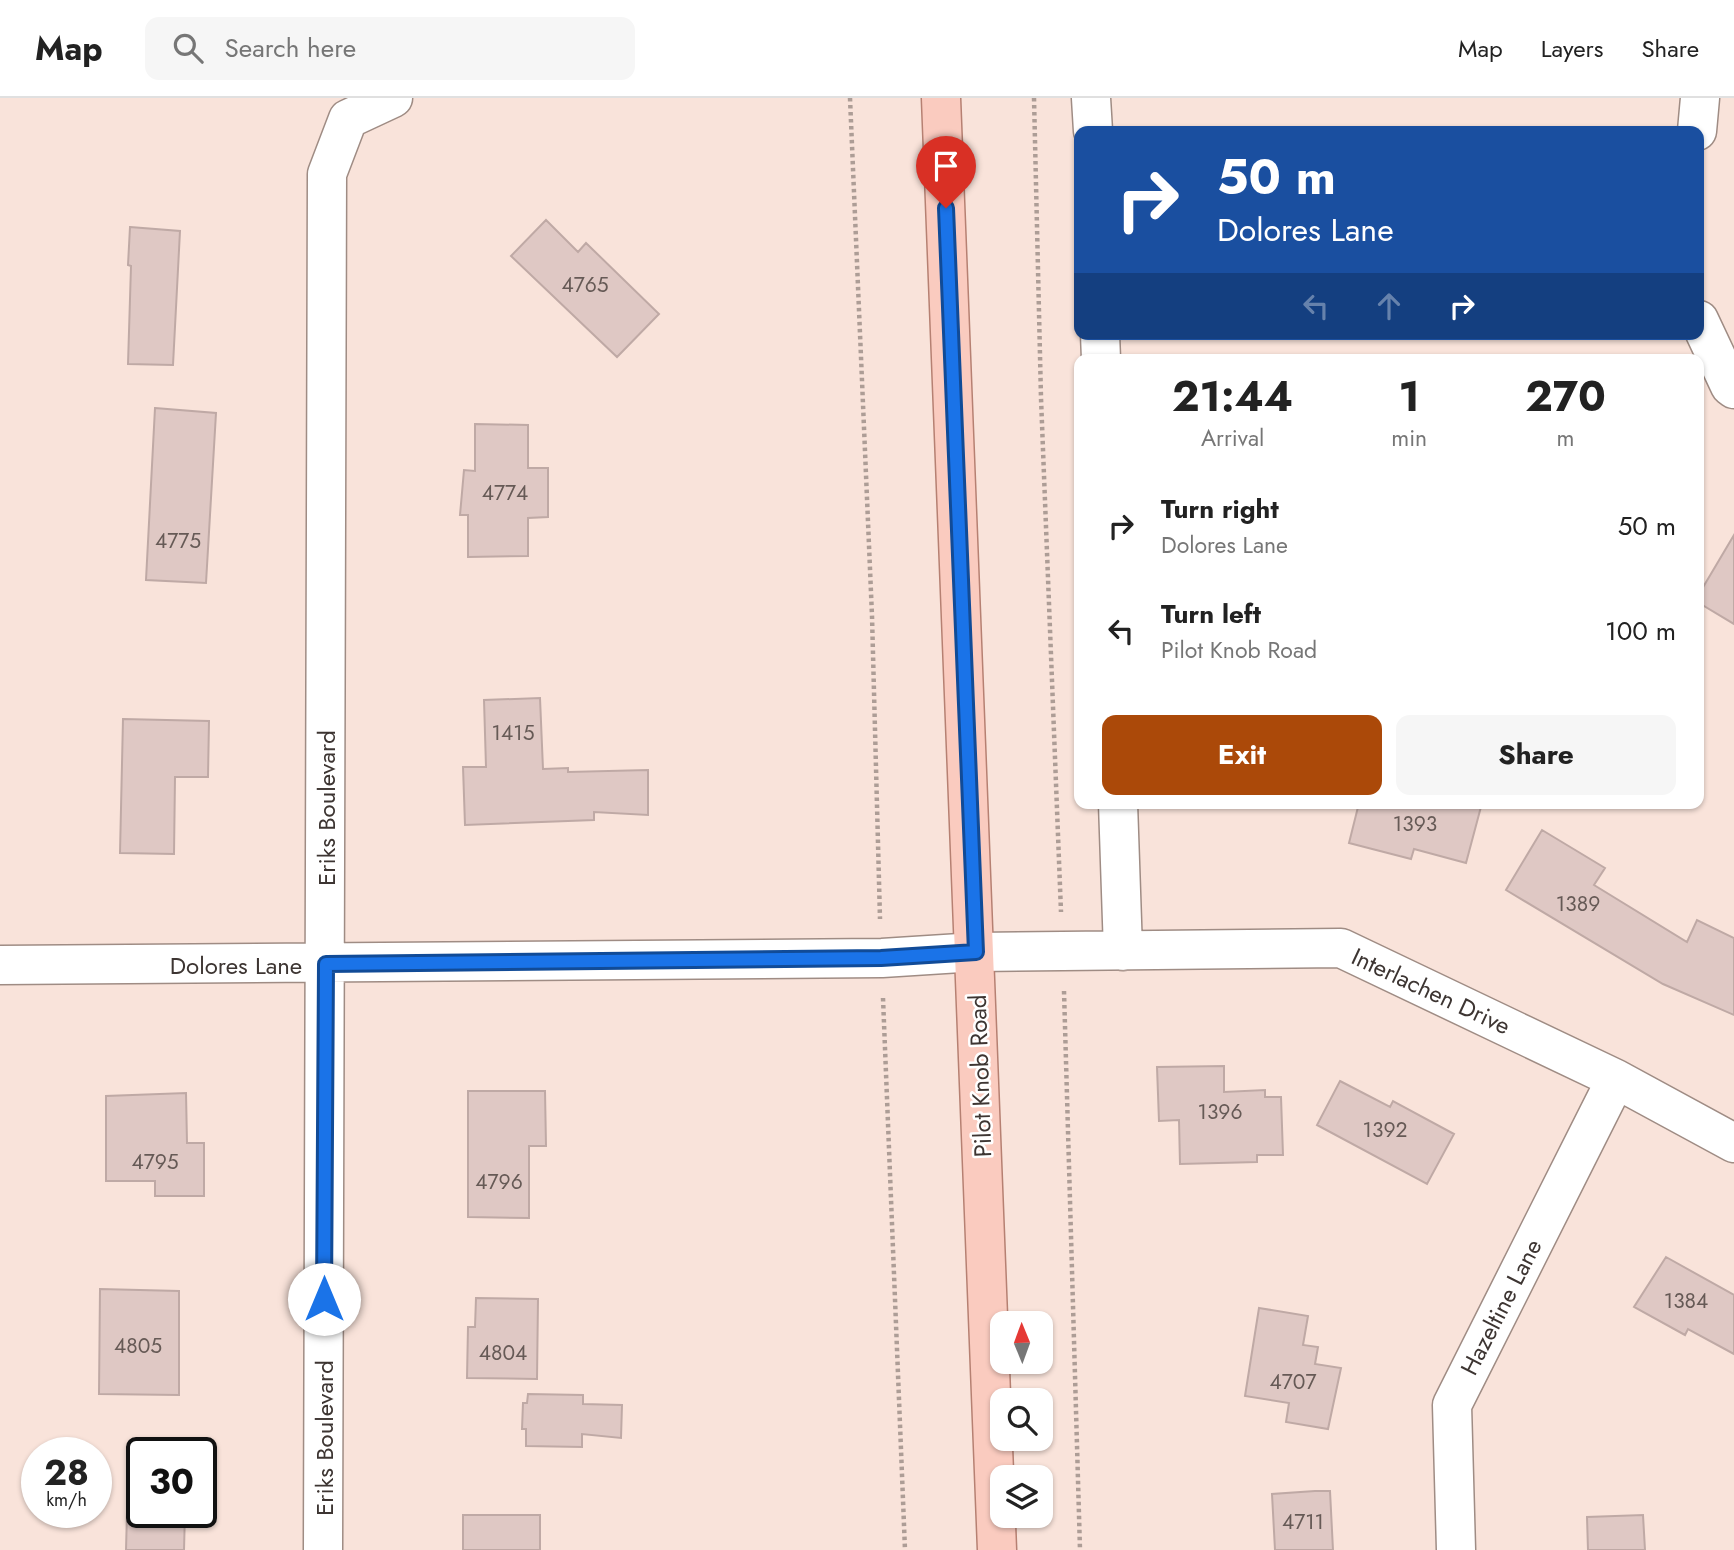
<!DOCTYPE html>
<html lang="en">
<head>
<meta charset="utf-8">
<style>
  body { margin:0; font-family:Jost,sans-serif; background:#f6f6f6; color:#222; height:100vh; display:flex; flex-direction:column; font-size:26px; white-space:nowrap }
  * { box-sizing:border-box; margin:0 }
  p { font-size:23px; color:#767676 }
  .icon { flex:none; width:38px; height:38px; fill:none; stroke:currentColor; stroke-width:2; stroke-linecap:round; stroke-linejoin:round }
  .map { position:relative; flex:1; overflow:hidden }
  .side { position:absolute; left:1074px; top:256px; width:630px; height:455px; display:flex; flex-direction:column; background:#fff; border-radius:14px; box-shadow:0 2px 5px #0004 }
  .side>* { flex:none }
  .top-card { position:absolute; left:1074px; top:28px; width:630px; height:214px; border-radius:14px; box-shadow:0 2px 5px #0004; background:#1a4fa0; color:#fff; overflow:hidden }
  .needle { width:46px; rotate:359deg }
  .controls { position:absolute; left:990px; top:1213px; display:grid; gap:14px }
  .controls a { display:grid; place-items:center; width:63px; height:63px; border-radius:14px; background:#fff; box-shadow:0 2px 5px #0004; font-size:35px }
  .speed { position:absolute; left:21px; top:1339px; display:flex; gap:14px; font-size:35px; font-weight:700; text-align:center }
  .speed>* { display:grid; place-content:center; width:91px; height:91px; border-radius:50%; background:#fff; box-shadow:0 2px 5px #0004; line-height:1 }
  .speed small { font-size:18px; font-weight:400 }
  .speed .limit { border:4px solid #111; border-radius:10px; background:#fff; color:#111 }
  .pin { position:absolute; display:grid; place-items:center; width:60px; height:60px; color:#fff; margin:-72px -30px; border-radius:50% 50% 50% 0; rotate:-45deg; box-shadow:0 0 7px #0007 }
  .pin .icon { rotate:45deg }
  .me { position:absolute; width:77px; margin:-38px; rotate:0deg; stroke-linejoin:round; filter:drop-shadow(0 0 5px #0008) }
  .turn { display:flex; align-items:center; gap:24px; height:147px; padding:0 28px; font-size:32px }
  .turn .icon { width:91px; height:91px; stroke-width:2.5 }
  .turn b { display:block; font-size:49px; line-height:60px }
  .lanes { display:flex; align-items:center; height:66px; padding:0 28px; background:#0003; justify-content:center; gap:35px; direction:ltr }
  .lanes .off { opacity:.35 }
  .eta { display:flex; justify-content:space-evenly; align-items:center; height:119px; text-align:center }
  .eta b { font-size:42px; font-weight:700; line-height:49px }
  .action { display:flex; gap:14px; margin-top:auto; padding:14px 28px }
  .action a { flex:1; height:80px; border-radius:14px; background:#ab4909; color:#fff; font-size:28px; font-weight:700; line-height:80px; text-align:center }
  .action a+a { background:#f6f6f6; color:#222 }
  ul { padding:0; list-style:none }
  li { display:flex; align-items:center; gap:21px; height:105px; padding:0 28px }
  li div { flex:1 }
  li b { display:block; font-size:26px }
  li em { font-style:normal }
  header { display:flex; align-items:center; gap:42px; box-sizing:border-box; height:98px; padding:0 35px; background:#fff; border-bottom:2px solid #e0e0e0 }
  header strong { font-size:33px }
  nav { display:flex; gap:38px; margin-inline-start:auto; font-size:24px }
  .search { width:490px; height:63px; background:#f6f6f6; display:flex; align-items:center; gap:18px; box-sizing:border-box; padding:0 24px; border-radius:14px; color:#767676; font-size:26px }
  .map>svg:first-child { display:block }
  .building { fill:#dfc8c4; stroke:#bfa9a5; stroke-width:2 }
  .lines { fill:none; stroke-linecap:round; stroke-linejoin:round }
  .minor-casing { stroke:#9f8c84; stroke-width:41 }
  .major-casing { stroke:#b68072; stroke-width:41 }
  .path { stroke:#ad9d96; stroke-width:4.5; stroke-dasharray:3.5 3.5; stroke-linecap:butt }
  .minor { stroke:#fff; stroke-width:38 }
  .major { stroke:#facbbf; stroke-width:38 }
  .route-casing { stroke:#114b97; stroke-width:18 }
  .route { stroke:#1a73e8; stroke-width:12 }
  .labels { text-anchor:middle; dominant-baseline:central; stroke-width:5; stroke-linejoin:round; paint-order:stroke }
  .number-label { font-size:21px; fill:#665a56 }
  .street-label { font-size:24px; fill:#3d3532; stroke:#fff }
</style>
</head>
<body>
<header>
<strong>Map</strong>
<div class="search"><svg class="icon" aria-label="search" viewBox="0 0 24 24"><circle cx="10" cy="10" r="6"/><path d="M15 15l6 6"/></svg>Search here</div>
<nav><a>Map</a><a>Layers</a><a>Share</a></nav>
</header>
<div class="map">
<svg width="1734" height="1452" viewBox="0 0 1734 1452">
  <rect width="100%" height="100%" fill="#f9e3da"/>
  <!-- building -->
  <path class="building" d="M546,122L578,154L586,145L659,216L617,259L511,158Z
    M130,129L180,133L173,267L128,266L131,168L128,167Z
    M155,310L216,315L206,485L146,482Z
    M475,326L528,327V370H548V419L528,420V458L468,459V417H460L464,372L475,373Z
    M1734,437V526L1699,505V496Z
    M540,600L543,671L568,670V674L648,672V717L594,714V722L465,727L463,669H486L484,602Z
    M123,621L209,623L208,679H175L174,756L120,755Z
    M1359,705H1482L1466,765L1414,751L1411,761L1349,745Z
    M1542,732L1605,770L1594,787L1687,844L1697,822L1734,840V917L1663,886L1506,792Z
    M1224,968V994L1265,992V999H1281L1283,1057H1257V1064L1180,1066L1179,1022L1159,1023L1157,969Z
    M1340,983L1390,1009L1393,1003L1454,1036L1427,1086L1317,1027Z
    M468,993H545L546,1048H529V1120L468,1119Z
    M186,995L187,1045H204V1098H155V1083H106V998Z
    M1666,1159L1734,1197V1256L1688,1231L1685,1237L1634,1209Z
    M100,1191L179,1193V1297L99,1296Z
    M476,1200L538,1201L537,1281L467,1280L468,1229H475Z
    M1259,1210L1308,1218L1303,1247L1318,1249L1315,1266L1341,1270L1328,1331L1286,1324L1289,1305L1245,1298Z
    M528,1296L583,1297V1306L622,1307L621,1340L582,1336V1349L526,1348V1331H522L523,1305H527Z
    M1315,1393H1330L1333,1452H1275L1272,1396Z
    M127,1414H185L184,1452H126Z
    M463,1417H540V1452H463Z
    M1643,1417L1645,1452H1588L1587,1419Z"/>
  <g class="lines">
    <defs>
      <path id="minor" d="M1091,0L1093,33
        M1697,33L1700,0
        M1699,222L1730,288L1734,291
        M1100,236L1101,261
        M1118,705L1123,853
        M0,867L882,860L976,854L1341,850L1616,981L1734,1045
        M323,1452L327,76L348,21L393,0
        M1456,1452L1452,1307L1616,981"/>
      <path id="major" d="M941,0L997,1452"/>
    </defs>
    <!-- minor casing -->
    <use href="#minor" class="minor-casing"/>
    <!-- major casing -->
    <use href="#major" class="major-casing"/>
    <!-- path -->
    <path class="path" d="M850,0L872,518L880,821
      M1034,0L1041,300L1061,814
      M1064,893L1080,1452
      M883,900L905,1452"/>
    <!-- minor -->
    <use href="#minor" class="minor"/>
    <!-- major -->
    <use href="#major" class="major"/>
  </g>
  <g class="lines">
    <defs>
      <path id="route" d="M324,1201L326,866L881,860L976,854L946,110"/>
    </defs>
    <!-- route casing -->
    <use href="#route" class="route-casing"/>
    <!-- route -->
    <use href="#route" class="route"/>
  </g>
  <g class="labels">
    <!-- number labels -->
    <g class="number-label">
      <text x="585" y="187">4765</text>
      <text x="505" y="395">4774</text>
      <text x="178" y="443">4775</text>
      <text x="513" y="635">1415</text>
      <text x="1415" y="726">1393</text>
      <text x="1578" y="806">1389</text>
      <text x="1220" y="1014">1396</text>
      <text x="1385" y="1032">1392</text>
      <text x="155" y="1064">4795</text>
      <text x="499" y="1084">4796</text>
      <text x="1686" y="1203">1384</text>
      <text x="138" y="1248">4805</text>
      <text x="503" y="1255">4804</text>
      <text x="1293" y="1284">4707</text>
      <text x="1303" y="1424">4711</text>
    </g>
    <!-- street labels -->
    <g class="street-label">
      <text transform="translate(326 710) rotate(-90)">Eriks Boulevard</text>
      <text x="236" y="867">Dolores Lane</text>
      <text transform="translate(1431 893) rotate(25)">Interlachen Drive</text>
      <text transform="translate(980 978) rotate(-92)">Pilot Knob Road</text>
      <text transform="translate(1501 1209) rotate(-63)">Hazeltine Lane</text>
      <text transform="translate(324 1340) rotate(-90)">Eriks Boulevard</text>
    </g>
  </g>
</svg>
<div class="controls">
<a><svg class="needle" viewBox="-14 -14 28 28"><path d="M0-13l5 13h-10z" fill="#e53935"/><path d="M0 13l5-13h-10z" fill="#767676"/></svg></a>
<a><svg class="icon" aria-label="search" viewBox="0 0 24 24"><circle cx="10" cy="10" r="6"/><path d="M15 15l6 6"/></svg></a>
<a><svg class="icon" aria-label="layers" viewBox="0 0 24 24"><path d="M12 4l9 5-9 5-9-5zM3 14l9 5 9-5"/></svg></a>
</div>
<div class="speed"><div>28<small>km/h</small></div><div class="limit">30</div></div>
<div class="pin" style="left:946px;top:110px;background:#d93025"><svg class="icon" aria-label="arrive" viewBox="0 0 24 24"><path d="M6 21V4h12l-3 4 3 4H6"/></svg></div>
<svg class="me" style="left:324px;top:1201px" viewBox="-20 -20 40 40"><circle r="19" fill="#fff"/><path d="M0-13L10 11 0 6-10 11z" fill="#1a73e8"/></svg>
<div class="top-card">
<div class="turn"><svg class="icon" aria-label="right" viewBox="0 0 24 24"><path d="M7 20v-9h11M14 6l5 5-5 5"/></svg><div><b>50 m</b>Dolores Lane</div></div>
<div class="lanes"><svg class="icon off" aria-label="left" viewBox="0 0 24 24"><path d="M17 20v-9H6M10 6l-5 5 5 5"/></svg><svg class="icon off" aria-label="ahead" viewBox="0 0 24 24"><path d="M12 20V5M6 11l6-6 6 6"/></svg><svg class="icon" aria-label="right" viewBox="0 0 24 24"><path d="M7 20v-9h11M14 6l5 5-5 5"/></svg></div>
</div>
<section class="side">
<div class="eta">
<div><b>21:44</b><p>Arrival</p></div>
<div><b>1</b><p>min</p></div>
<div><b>270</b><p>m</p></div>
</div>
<ul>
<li><svg class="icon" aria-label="right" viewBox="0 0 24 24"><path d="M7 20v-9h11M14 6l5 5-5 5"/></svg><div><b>Turn right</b><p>Dolores Lane</p></div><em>50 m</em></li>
<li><svg class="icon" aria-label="left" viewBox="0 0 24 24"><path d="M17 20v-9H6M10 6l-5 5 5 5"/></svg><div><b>Turn left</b><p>Pilot Knob Road</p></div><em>100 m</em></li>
</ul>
<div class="action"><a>Exit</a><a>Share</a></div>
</section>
</div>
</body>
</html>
